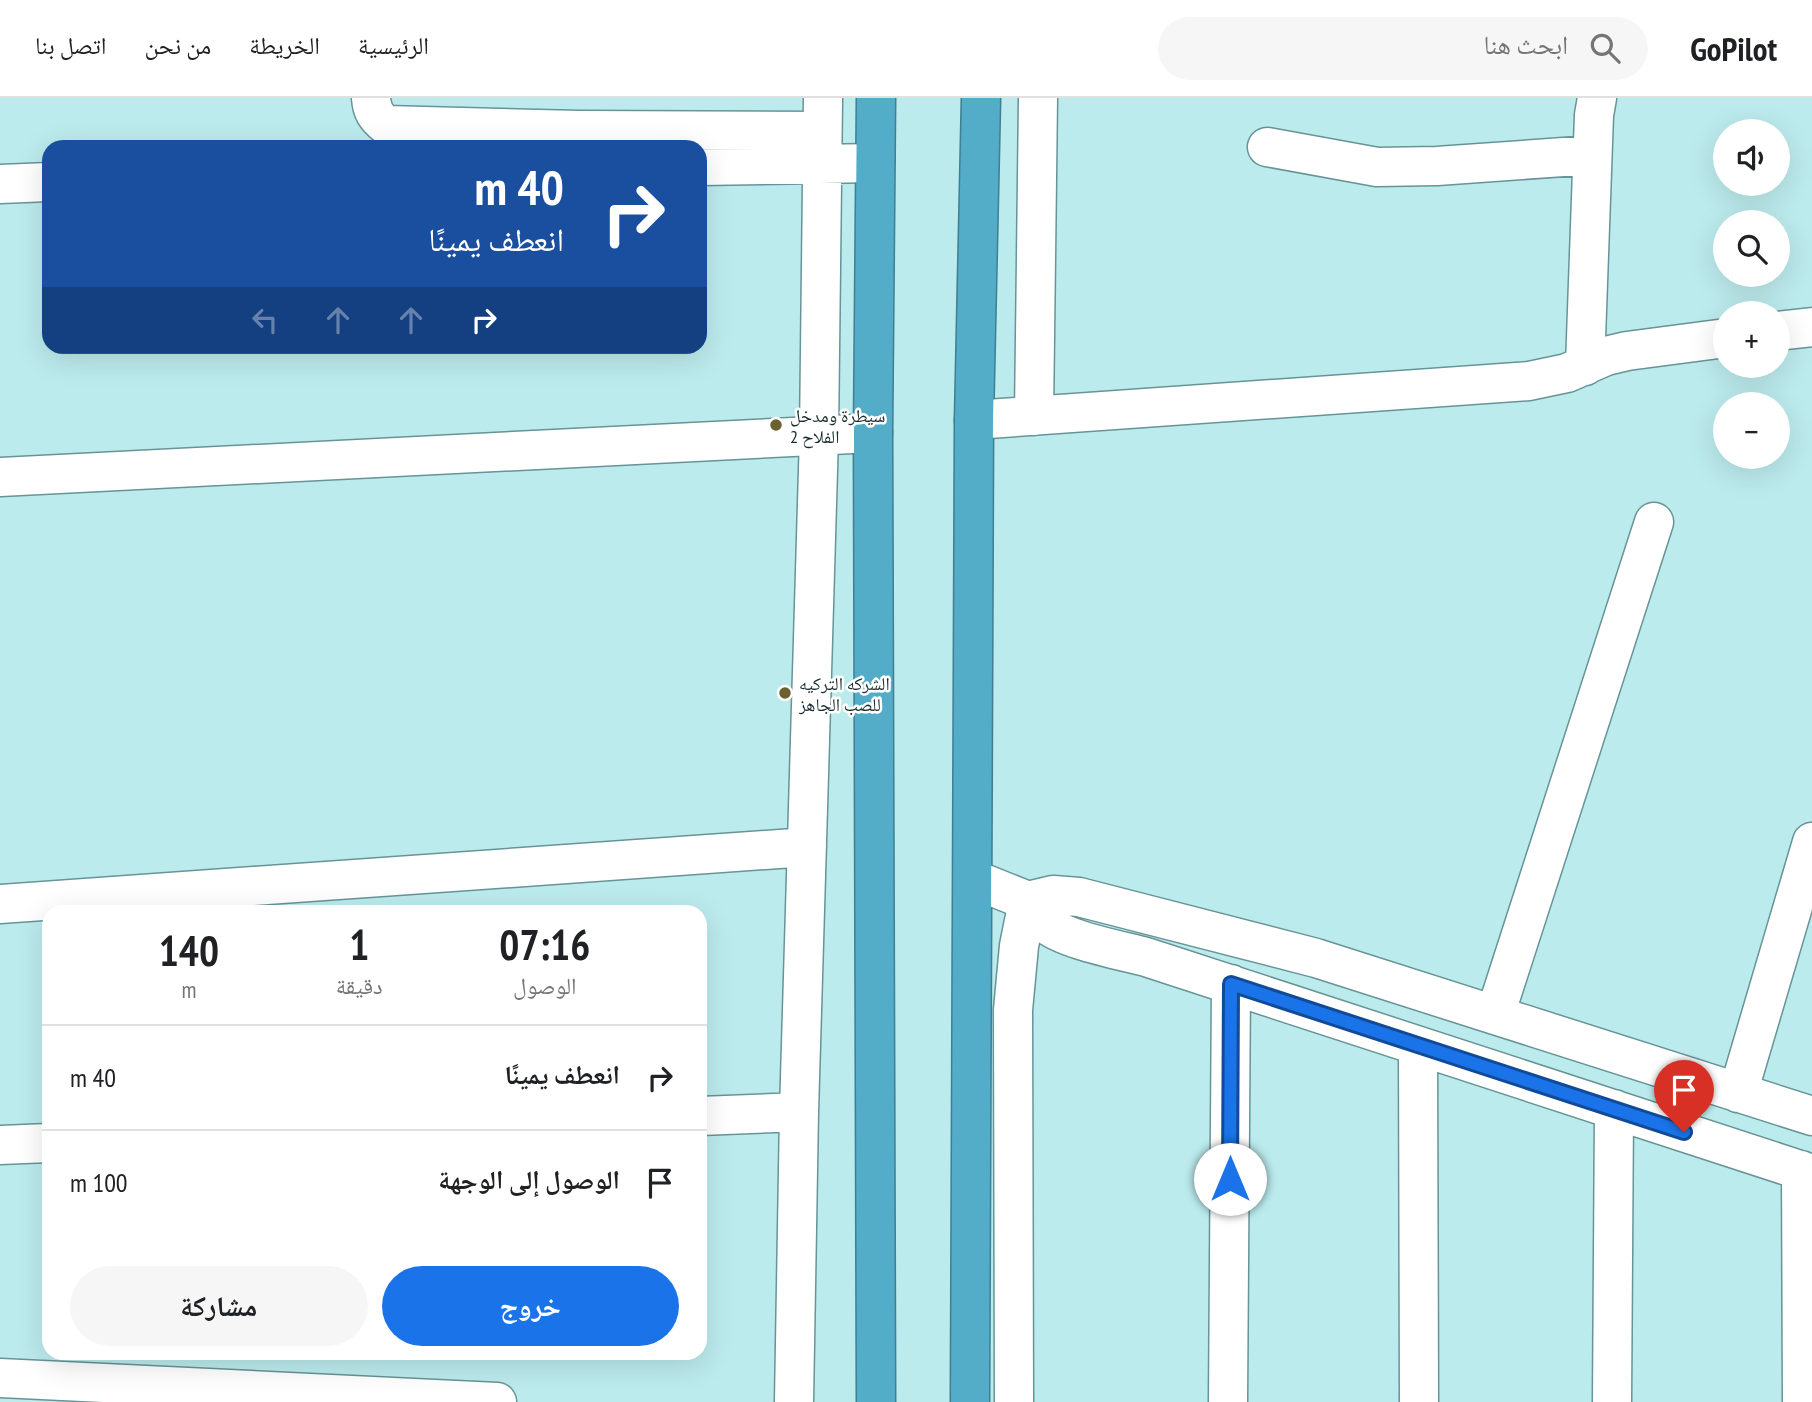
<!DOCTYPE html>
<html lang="ar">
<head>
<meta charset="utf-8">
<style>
  body { margin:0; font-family:"PT Sans Narrow","Noto Naskh Arabic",sans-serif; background:#f6f6f6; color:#202124; direction:rtl; height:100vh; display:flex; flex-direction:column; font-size:26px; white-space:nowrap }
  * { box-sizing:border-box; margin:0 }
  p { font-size:23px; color:#757577 }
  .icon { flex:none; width:38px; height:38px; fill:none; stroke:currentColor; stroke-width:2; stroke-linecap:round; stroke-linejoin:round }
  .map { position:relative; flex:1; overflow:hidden; direction:ltr }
  .details { position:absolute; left:42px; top:807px; width:665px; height:455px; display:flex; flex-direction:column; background:#fff; border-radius:21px; box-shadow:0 7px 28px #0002; direction:rtl }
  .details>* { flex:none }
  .banner { position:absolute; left:42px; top:42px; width:665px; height:214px; border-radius:21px; box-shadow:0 7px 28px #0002; direction:rtl; background:#1a4fa0; color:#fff; overflow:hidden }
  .fabs { position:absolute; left:1713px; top:21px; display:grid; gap:14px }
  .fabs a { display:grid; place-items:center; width:77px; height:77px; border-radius:50%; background:#fff; box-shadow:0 7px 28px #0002; font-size:35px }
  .pin { position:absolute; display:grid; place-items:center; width:60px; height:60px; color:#fff; margin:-72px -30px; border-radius:50% 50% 50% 0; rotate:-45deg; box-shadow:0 0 7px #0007 }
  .pin .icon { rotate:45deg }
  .me { position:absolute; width:77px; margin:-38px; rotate:0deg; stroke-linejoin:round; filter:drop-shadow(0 0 5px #0008) }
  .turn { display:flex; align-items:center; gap:24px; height:147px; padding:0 28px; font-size:32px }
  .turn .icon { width:91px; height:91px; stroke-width:2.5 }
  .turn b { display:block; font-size:49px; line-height:60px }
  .lanes { display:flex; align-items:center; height:66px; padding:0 28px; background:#0003; justify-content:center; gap:35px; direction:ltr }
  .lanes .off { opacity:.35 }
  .eta { display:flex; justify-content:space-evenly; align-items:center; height:119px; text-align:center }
  .eta b { font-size:42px; font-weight:700; line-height:49px }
  .button { display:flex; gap:14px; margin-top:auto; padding:14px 28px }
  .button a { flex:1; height:80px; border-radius:42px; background:#1a73e8; color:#fff; font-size:28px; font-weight:700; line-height:80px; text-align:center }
  .button a+a { background:#f6f6f6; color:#202124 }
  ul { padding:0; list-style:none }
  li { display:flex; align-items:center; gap:21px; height:105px; padding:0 28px; border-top:2px solid #e0e0e0 }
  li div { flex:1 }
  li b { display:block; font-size:26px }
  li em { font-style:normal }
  header { display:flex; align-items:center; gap:42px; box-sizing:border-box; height:98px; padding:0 35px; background:#fff; border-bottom:2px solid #e0e0e0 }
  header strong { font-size:33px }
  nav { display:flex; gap:38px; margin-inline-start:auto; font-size:24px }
  .search { width:490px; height:63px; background:#f6f6f6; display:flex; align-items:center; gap:18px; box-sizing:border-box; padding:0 24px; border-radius:38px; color:#757577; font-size:26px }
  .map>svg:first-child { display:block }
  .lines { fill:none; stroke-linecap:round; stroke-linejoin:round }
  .minor-casing { stroke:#679496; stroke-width:41 }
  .highway-casing { stroke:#3f7f92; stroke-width:41 }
  .minor { stroke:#fff; stroke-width:38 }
  .highway { stroke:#53acc8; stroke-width:38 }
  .route-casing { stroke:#114b97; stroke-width:18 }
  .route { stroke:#1a73e8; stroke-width:12 }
  .poi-dot { fill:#6b612e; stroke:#fff; stroke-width:2.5 }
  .labels { text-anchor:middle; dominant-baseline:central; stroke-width:5; stroke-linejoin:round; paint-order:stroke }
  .poi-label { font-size:18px; fill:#192c2d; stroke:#fff; text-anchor:start }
</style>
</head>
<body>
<header>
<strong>GoPilot</strong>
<div class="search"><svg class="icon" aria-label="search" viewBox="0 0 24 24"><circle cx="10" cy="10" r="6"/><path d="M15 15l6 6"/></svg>ابحث هنا</div>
<nav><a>الرئيسية</a><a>الخريطة</a><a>من نحن</a><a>اتصل بنا</a></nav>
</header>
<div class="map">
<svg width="1812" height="1304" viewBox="0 0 1812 1304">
  <rect width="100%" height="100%" fill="#bcebed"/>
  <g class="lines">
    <defs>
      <path id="minor" d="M371,0C372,13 376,19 386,27L579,32L822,33
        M1267,49L1377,69L1437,68L1592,57
        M700,68L875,65
        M0,86L49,84
        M1778,233L1812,229
        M1585,268L1594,17L1597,0
        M1034,318L1038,0
        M974,322L1529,283L1567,275L1606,258L1627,253L1726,240
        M0,379L873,335
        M973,781L1028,803L1053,797L1079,799L1316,860L1812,1018
        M1028,803C1032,811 1037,819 1045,825C1064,842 1120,852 1146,859L1812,1076
        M0,806L807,749
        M1495,917L1654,424
        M1418,948L1419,1304
        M1738,995L1812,744
        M700,1018L799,1014
        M0,1047L49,1045
        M1801,1072L1802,1304
        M0,1280L497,1304
        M794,1304L799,1014L819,338L823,0
        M1014,1304L1013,912L1019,848L1028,803
        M1228,1304L1231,886
        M1612,1304L1614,1011"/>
      <path id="highway" d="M876,0L873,335L876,1304
        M970,1304L974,322L981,0"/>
    </defs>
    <!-- minor casing -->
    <use href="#minor" class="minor-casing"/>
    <!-- highway casing -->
    <use href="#highway" class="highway-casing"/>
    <!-- minor -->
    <use href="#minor" class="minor"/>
    <!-- highway -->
    <use href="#highway" class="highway"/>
  </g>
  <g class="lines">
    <defs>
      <path id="route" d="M1230,1081L1231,886L1684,1034"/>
    </defs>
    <!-- route casing -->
    <use href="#route" class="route-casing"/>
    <!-- route -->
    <use href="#route" class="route"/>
  </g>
  <!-- markers -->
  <g class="poi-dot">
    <circle cx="776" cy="327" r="7"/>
    <circle cx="785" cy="595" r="7"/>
  </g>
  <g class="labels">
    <!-- poi labels -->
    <g class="poi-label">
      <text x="790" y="317">سيطرة ومدخل<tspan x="790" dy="21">الفلاح 2</tspan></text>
      <text x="799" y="585">الشركه التركيه<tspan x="799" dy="21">للصب الجاهز</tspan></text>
    </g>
  </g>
</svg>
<div class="fabs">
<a><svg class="icon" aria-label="sound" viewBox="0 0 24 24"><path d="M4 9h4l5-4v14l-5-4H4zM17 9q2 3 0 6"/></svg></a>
<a><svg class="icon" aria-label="search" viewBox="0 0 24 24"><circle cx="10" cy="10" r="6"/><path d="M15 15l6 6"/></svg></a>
<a>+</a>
<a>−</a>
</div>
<div class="pin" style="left:1684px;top:1034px;background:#d93025"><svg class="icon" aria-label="arrive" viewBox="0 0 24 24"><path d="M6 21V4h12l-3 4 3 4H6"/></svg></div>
<svg class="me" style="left:1230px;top:1081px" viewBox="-20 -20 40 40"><circle r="19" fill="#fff"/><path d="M0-13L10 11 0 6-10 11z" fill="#1a73e8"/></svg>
<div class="banner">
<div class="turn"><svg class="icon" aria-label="right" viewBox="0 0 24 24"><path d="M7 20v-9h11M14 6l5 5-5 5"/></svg><div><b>40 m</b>انعطف يمينًا</div></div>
<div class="lanes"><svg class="icon off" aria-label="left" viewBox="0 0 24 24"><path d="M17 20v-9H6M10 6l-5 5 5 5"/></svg><svg class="icon off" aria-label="ahead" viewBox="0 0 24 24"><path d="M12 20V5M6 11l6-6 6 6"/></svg><svg class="icon off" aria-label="ahead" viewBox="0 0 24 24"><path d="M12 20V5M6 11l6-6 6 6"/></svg><svg class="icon" aria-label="right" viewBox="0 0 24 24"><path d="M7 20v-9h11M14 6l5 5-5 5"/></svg></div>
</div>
<section class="details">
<div class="eta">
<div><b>07:16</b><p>الوصول</p></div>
<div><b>1</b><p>دقيقة</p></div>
<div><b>140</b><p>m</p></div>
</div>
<ul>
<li><svg class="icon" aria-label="right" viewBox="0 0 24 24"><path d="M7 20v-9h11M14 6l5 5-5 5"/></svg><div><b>انعطف يمينًا</b></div><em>40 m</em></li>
<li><svg class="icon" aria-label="arrive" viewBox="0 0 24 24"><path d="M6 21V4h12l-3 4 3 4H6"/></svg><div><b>الوصول إلى الوجهة</b></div><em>100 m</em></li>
</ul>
<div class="button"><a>خروج</a><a>مشاركة</a></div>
</section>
</div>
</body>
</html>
